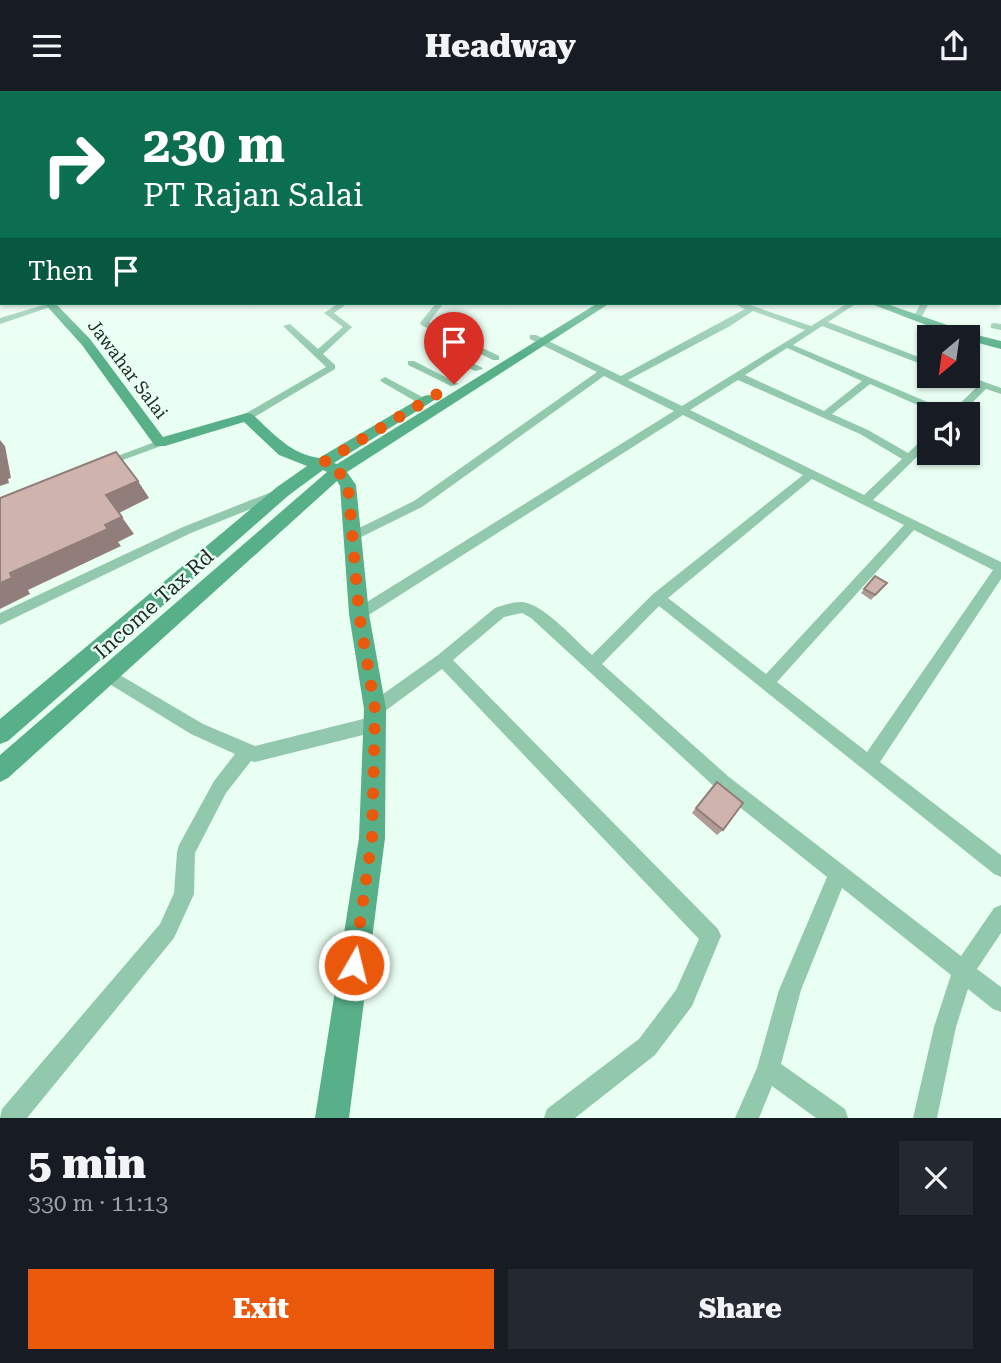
<!DOCTYPE html>
<html lang="en">
<head>
<meta charset="utf-8">
<style>
  body { margin:0; font-family:"Roboto Serif",serif; background:#242831; color:#f1f3f6; height:100vh; display:flex; flex-direction:column; font-size:26px; white-space:nowrap }
  * { box-sizing:border-box; margin:0 }
  p { font-size:23px; color:#9ea1a6 }
  .icon { flex:none; width:38px; height:38px; fill:none; stroke:currentColor; stroke-width:2; stroke-linecap:round; stroke-linejoin:round }
  .map { position:relative; height:1027px; overflow:hidden }
  .side { display:flex; flex-direction:column; background:#171b24; flex:1 }
  .side>* { flex:none }
  .guide { position:absolute; left:0px; top:0px; width:1001px; height:214px; box-shadow:0 2px 5px #0004; background:#0b6e4f; color:#fff; overflow:hidden }
  .needle { width:46px; rotate:209deg }
  .buttons { position:absolute; left:917px; top:234px; display:grid; gap:14px }
  .buttons a { display:grid; place-items:center; width:63px; height:63px; border-radius:0px; background:#171b24; box-shadow:0 2px 5px #0004; font-size:35px }
  .pin { position:absolute; display:grid; place-items:center; width:60px; height:60px; color:#fff; margin:-72px -30px; border-radius:50% 50% 50% 0; rotate:-45deg; box-shadow:0 0 7px #0007 }
  .pin .icon { rotate:45deg }
  .me { position:absolute; width:77px; margin:-38px; rotate:8deg; stroke-linejoin:round; filter:drop-shadow(0 0 5px #0008) }
  .turn { display:flex; align-items:center; gap:24px; height:147px; padding:0 28px; font-size:32px }
  .turn .icon { width:91px; height:91px; stroke-width:2.5 }
  .turn b { display:block; font-size:49px; line-height:60px }
  .then { display:flex; align-items:center; height:66px; padding:0 28px; background:#0003; gap:14px; font-size:26px }
  .round { display:grid; place-items:center; flex:none; width:74px; height:74px; border-radius:0px; background:#242831 }
  .headline { display:flex; align-items:center; justify-content:space-between; height:119px; padding:0 28px }
  h1 { font-size:42px; font-weight:800; line-height:52px }
  .primary-button { display:flex; gap:14px; margin-top:auto; padding:14px 28px }
  .primary-button a { flex:1; height:80px; border-radius:0px; background:#ea580c; color:#fff; font-size:28px; font-weight:800; line-height:80px; text-align:center }
  .primary-button a+a { background:#242831; color:#f1f3f6 }
  header { display:flex; justify-content:space-between; align-items:center; height:91px; padding:0 28px; background:#171b24; font-size:32px; font-weight:800 }
  .map>svg:first-child { display:block }
  .lines { fill:none; stroke-linecap:round; stroke-linejoin:round }
  .street { fill:#92c9ad; fill-rule:evenodd }
  .secondary { fill:#57b088; fill-rule:evenodd }
  .wall { fill:#b29b96 }
  .shaded-wall { fill:#917e7a }
  .building { fill:#cfb4ae; stroke:#917e7a; stroke-width:2 }
  .route { stroke:#ea580c; stroke-width:12; stroke-dasharray:0 21.6 }
  .labels { text-anchor:middle; dominant-baseline:central; stroke-width:5; stroke-linejoin:round; paint-order:stroke }
  .far-street-label { font-size:18px; fill:#222c27; stroke:#eafff3 }
  .street-label { font-size:21px; fill:#222c27; stroke:#eafff3 }
</style>
</head>
<body>
<header><svg class="icon" aria-label="menu" viewBox="0 0 24 24"><path d="M4 6h16M4 12h16M4 18h16"/></svg>Headway<svg class="icon" aria-label="share" viewBox="0 0 24 24"><path d="M12 15V3M7 8l5-5 5 5M5 13v7h14v-7"/></svg></header>
<div class="map">
<svg width="1001" height="1027" viewBox="0 0 1001 1027">
  <rect width="100%" height="100%" fill="#eafff3"/>
  <g class="lines">
    <!-- street -->
    <path class="street" d="M0,123L2,124V128L0,127Z
      M999,123H1001V127H999Z
      M999,143H1001V147H999Z
      M999,154H1001V158H999Z
      M999,185H1001L999,192Z
      M999,202H1001V206H999Z
      M50,212H62L0,233V227Z
      M339,212H348L334,222L352,236L323,263L335,274V278L251,328H243V324L326,276L283,235L290,233L318,258L343,236L324,222Z
      M436,212H444L429,231L499,265V269H493L421,234L420,232Z
      M733,212H744L811,235L848,212H857L828,231L929,270V276L822,235L793,254L951,321L978,295L955,285H968L1001,297V303L986,298L960,324H940L870,293L832,323L868,339L908,362L925,346L929,345V354L873,409L1001,471V488L880,671L1001,764V786L994,783L659,515L602,573L729,686L961,865L994,817L1001,814V842L977,878L1001,896V921L993,918L968,898L956,936L937,1027H913L934,936L951,884L842,797L801,899L781,973L845,1018L848,1027H816L772,995L759,1027H735L757,977L779,899L827,786L717,698L531,527L522,522L504,526L453,569L718,838L721,845L692,915L655,964L575,1027H544L547,1018L639,948L676,899L699,848L442,578L381,623L375,625L369,623L367,618L369,613L438,564L495,517C504,514 519,509 527,512C548,518 575,549 592,564L653,503L803,384L683,324L364,527H354L352,523L354,519L674,320L604,285L422,416L355,449H347L345,446L347,443L414,410L597,281L530,248V244H536L621,285L745,218ZM753,220L805,239L682,315L628,289L730,235ZM787,257L862,290L824,320L745,284ZM738,289L860,343L902,368L864,404L690,319ZM812,388L904,434L766,583L668,507ZM914,439L993,479L867,661L777,591Z
      M921,212H929L920,229H914L913,227Z
      M994,232L1001,233V239L991,237V233Z
      M433,255L481,276L483,278L475,280L430,260V256Z
      M408,270H414L459,293L451,295L408,274Z
      M385,286L428,309L429,311L420,313L382,291L380,289Z
      M160,349L165,352L164,354L109,374H101L99,372Z
      M279,398L283,399V405L191,442L0,534V522L183,436Z
      M108,577L203,633L255,655L375,625L381,628L383,633L381,638L375,641L255,671L251,670L226,702L195,762L194,803L174,847L27,1027H0L2,1018L160,833L174,802L177,761L179,754L214,690L235,663L191,643L103,589L100,584L103,579Z"/>
    <!-- secondary -->
    <path class="secondary" d="M0,177H2V184H0Z
      M44,212H55L90,248L163,346L247,322L252,323C273,342 290,363 319,367L424,305L429,304L436,308L334,372L337,373L598,212H610L347,381L356,394L369,523L386,618L385,747L349,1027H315L359,747L364,618L349,523L340,395L337,390L8,687L0,691V664L327,381L323,379L289,404L8,650L0,653V628L277,396L307,375L279,364L244,331L165,355H155L82,254Z
      M869,212H884L973,243L1001,250V258L960,247Z"/>
  </g>
  <!-- wall -->
  <path class="wall" d="M875,485L887,492L871,509L861,502Z
    M711,697L723,739L717,744L692,722Z"/>
  <!-- shaded-wall -->
  <path class="shaded-wall" d="M0,349L5,355L11,387L8,388L9,392L0,395Z
    M138,390L149,407L119,422L134,443L118,451L121,455L28,499L30,503L0,518V492L10,482L105,434L106,404Z"/>
  <!-- building -->
  <path class="building" d="M116,361L138,390L106,404L122,426L105,434L108,438L10,482L12,487L0,492V407Z
    M875,485L887,492L875,504L864,498Z
    M717,691L743,712L723,739L696,717Z"/>
  <!-- sky -->
  <linearGradient id="sky" x2="0" y2="1"><stop stop-color="#89c9d9"/><stop offset="0.45" stop-color="#f6fffa"/><stop offset="1" stop-color="#f6fffa" stop-opacity="0"/></linearGradient>
  <rect width="1001" height="263" fill="url(#sky)"/>
  <g class="lines">
    <!-- route -->
    <path class="route" d="M354,874L372,747L375,618L359,523L348,394L338,380L324,371L454,293"/>
  </g>
  <g class="labels">
    <!-- far-street labels -->
    <g class="far-street-label">
      <text transform="translate(128 278) rotate(53)">Jawahar Salai</text>
    </g>
    <!-- street labels -->
    <g class="street-label">
      <text transform="translate(154 513) rotate(-42)">Income Tax Rd</text>
    </g>
  </g>
</svg>
<div class="buttons">
<a><svg class="needle" viewBox="-14 -14 28 28"><path d="M0-13l5 13h-10z" fill="#e53935"/><path d="M0 13l5-13h-10z" fill="#9ea1a6"/></svg></a>
<a><svg class="icon" aria-label="sound" viewBox="0 0 24 24"><path d="M4 9h4l5-4v14l-5-4H4zM17 9q2 3 0 6"/></svg></a>
</div>
<div class="pin" style="left:454px;top:293px;background:#d93025"><svg class="icon" aria-label="arrive" viewBox="0 0 24 24"><path d="M6 21V4h12l-3 4 3 4H6"/></svg></div>
<svg class="me" style="left:354px;top:874px" viewBox="-20 -20 40 40"><circle r="17" fill="#ea580c" stroke="#fff" stroke-width="3"/><path d="M0-11L8 9 0 5-8 9z" fill="#fff"/></svg>
<div class="guide">
<div class="turn"><svg class="icon" aria-label="right" viewBox="0 0 24 24"><path d="M7 20v-9h11M14 6l5 5-5 5"/></svg><div><b>230 m</b>PT Rajan Salai</div></div>
<div class="then">Then<svg class="icon" aria-label="arrive" viewBox="0 0 24 24"><path d="M6 21V4h12l-3 4 3 4H6"/></svg></div>
</div>
</div>
<section class="side">
<div class="headline"><div><h1>5 min</h1><p>330 m · 11:13</p></div><a class="round"><svg class="icon" aria-label="close" viewBox="0 0 24 24"><path d="M6 6l12 12M18 6L6 18"/></svg></a></div>
<div class="primary-button"><a>Exit</a><a>Share</a></div>
</section>
</body>
</html>
